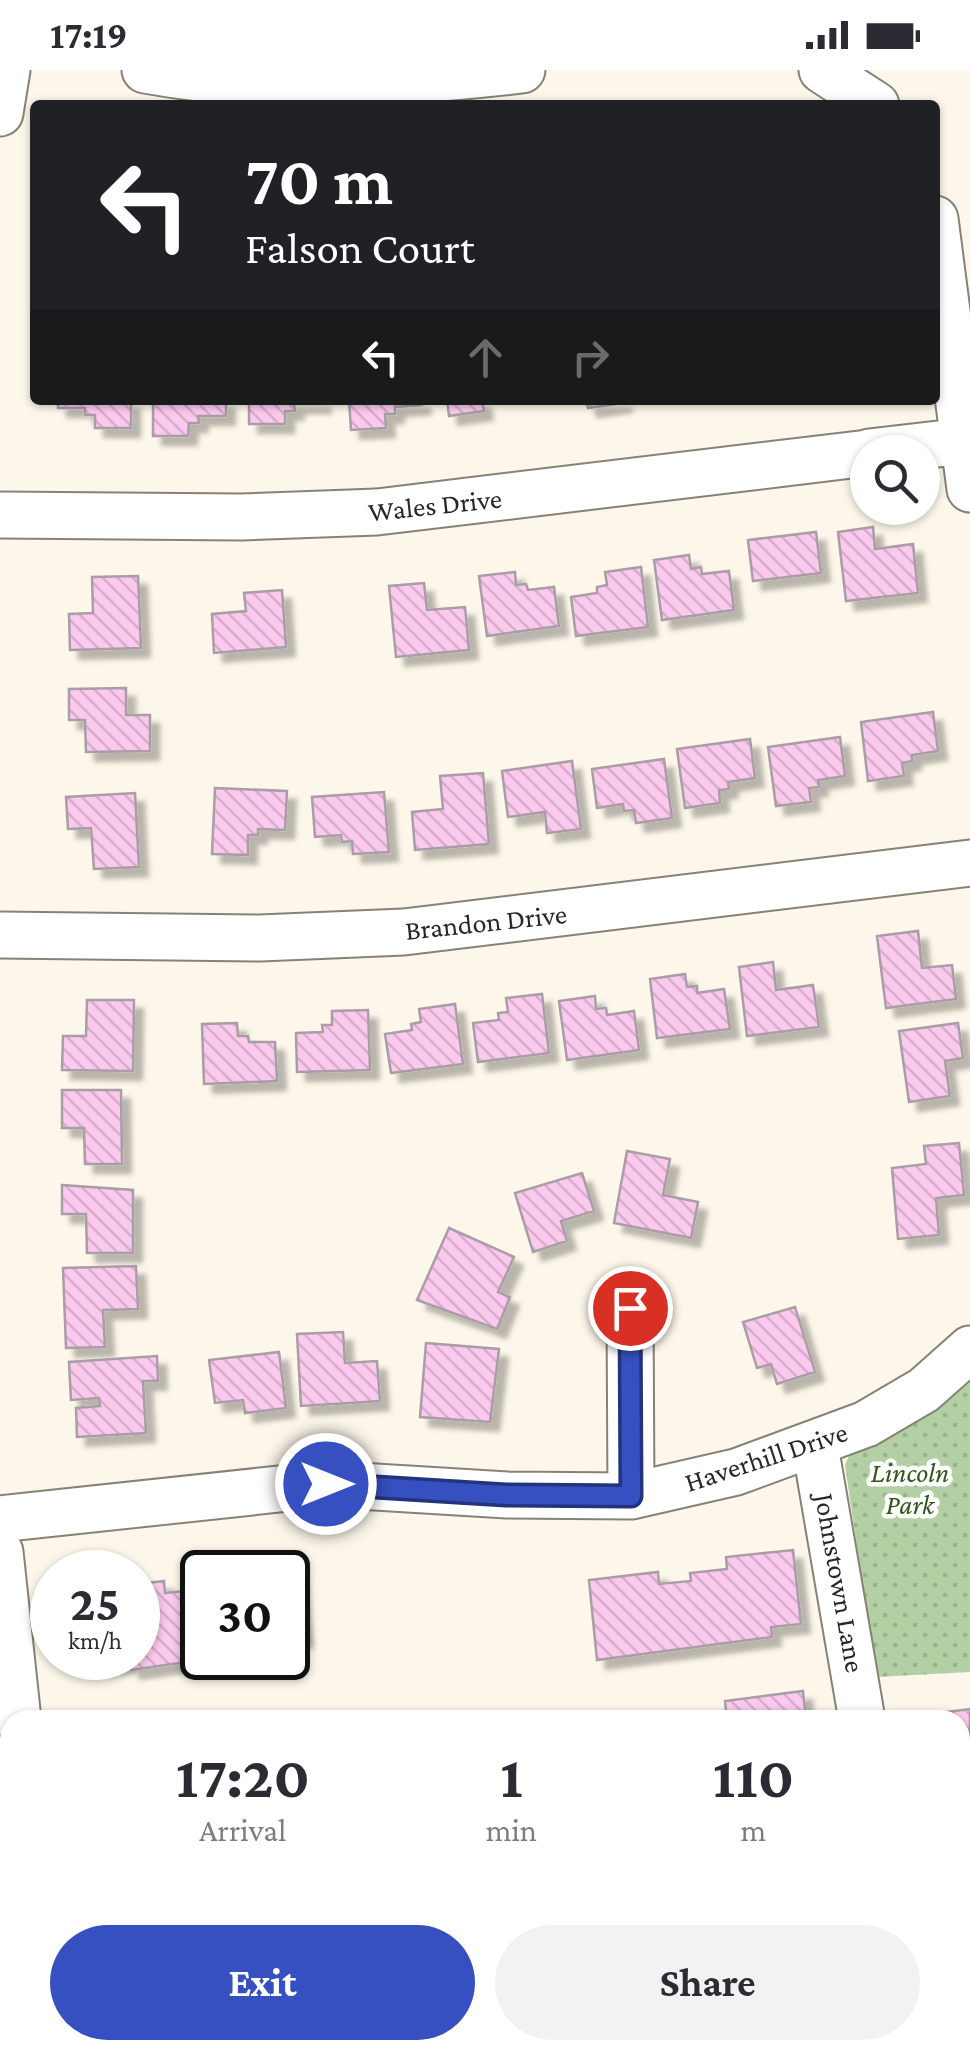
<!DOCTYPE html>
<html lang="en">
<head>
<meta charset="utf-8">
<style>
  body { margin:0; font-family:"Crimson Pro",serif; background:#f2f2f3; color:#2b2b33; height:100vh; display:flex; flex-direction:column; font-size:38px; white-space:nowrap }
  * { box-sizing:border-box; margin:0 }
  p { font-size:32px; color:#7c7c81 }
  .icon { flex:none; width:55px; height:55px; fill:none; stroke:currentColor; stroke-width:2; stroke-linecap:round; stroke-linejoin:round }
  .map { position:relative; flex:1; overflow:hidden }
  .drawer { position:absolute; left:0px; top:1640px; width:970px; height:350px; display:flex; flex-direction:column; background:#fff; border-radius:30px 30px 0 0; box-shadow:0 2px 8px #0004 }
  .drawer>* { flex:none }
  .guide { position:absolute; left:30px; top:30px; width:910px; height:305px; border-radius:10px; box-shadow:0 2px 8px #0004; background:#202124; color:#fff; overflow:hidden }
  .buttons { position:absolute; left:850px; top:365px; display:grid; gap:20px }
  .buttons a { display:grid; place-items:center; width:90px; height:90px; border-radius:50%; background:#fff; box-shadow:0 2px 8px #0004; font-size:50px }
  .speed { position:absolute; left:30px; top:1480px; display:flex; gap:20px; font-size:50px; font-weight:700; text-align:center }
  .speed>* { display:grid; place-content:center; width:130px; height:130px; border-radius:50%; background:#fff; box-shadow:0 2px 8px #0004; line-height:1 }
  .speed small { font-size:25px; font-weight:400 }
  .speed .limit { border:5px solid #111; border-radius:15px; background:#fff; color:#111 }
  .pin { position:absolute; display:grid; place-items:center; width:85px; height:85px; color:#fff; margin:-42px; border:5px solid #fff; border-radius:50%; box-shadow:0 2px 10px #0007 }
  .me { position:absolute; width:110px; margin:-55px; rotate:90deg; stroke-linejoin:round; filter:drop-shadow(0 0 8px #0008) }
  .turn { display:flex; align-items:center; gap:35px; height:210px; padding:0 50px; font-size:45px }
  .turn .icon { width:130px; height:130px; stroke-width:2.5 }
  .turn b { display:block; font-size:70px; line-height:85px }
  .lanes { display:flex; align-items:center; height:95px; padding:0 50px; background:#0003; justify-content:center; gap:50px; direction:ltr }
  .lanes .off { opacity:.35 }
  .eta { display:flex; justify-content:space-evenly; align-items:center; height:170px; text-align:center }
  .eta b { font-size:60px; font-weight:700; line-height:70px }
  .cta { display:flex; gap:20px; margin-top:auto; padding:20px 50px }
  .cta a { flex:1; height:115px; border-radius:60px; background:#3650c1; color:#fff; font-size:40px; font-weight:700; line-height:115px; text-align:center }
  .cta a+a { background:#f2f2f3; color:#2b2b33 }
  .status { display:flex; justify-content:space-between; align-items:center; height:70px; padding:0 50px; background:#fff; direction:ltr }
  .status svg { height:28px; fill:currentColor }
  .map>svg:first-child { display:block }
  .grass { fill:url(#grass-dots) }
  .building { fill:url(#building-back-hatch); stroke:#a99da6; stroke-width:2.5; filter:url(#shadow) }
  .lines { fill:none; stroke-linecap:round; stroke-linejoin:round }
  .minor-casing { stroke:#868276; stroke-width:49 }
  .minor { stroke:#fff; stroke-width:45 }
  .route-casing { stroke:#23347d; stroke-width:25 }
  .route { stroke:#3650c1; stroke-width:18 }
  .labels { text-anchor:middle; dominant-baseline:central; stroke-width:9; stroke-linejoin:round; paint-order:stroke }
  .street-label { font-size:28px; fill:#292722; stroke:#fff }
  .park-label { font-size:28px; font-style:italic; fill:#2f5518; stroke:#fff }
</style>
</head>
<body>
<div class="status"><b>17:19</b><svg viewBox="0 0 49 12"><path d="M0 12V9h3v3zM5 12V6h3v6zM10 12V3h3v9zM15 12V0h3v12zM26 1h20v11H26zM47 4h2v5h-2z"/></svg></div>
<div class="map">
<svg width="970" height="1990" viewBox="0 0 970 1990">
  <defs>
    <pattern id="grass-dots" width="8" height="8" patternUnits="userSpaceOnUse" patternTransform="scale(2.5)"><rect width="8" height="8" fill="#b2d0a4"/><path d="M2 2h.1M6 6h.1" fill="none" stroke="#99b38d" stroke-width="1.8" stroke-linecap="round"/></pattern>
    <pattern id="building-back-hatch" width="6" height="6" patternUnits="userSpaceOnUse" patternTransform="scale(2.5)"><rect width="6" height="6" fill="#fcc9ee"/><path d="M-1 5l2 2M0 0l6 6M5-1l2 2" fill="none" stroke="#d8adcc"/></pattern>
    <filter id="shadow"><feDropShadow dx="9" dy="9" stdDeviation="2.5" flood-color="#0004"/></filter>
  </defs>
  <rect width="100%" height="100%" fill="#fcf7ea"/>
  <!-- grass -->
  <path class="grass" d="M970,1300V1602L876,1607L845,1395L855,1373Z"/>
  <!-- building -->
  <path class="building" d="M58,330H131V358H95V345H85V338H58Z
    M153,330H226V346H198L199,353H189L188,366H153Z
    M249,330H322V334H294L295,341H285V354H249Z
    M349,330H421L422,335L395,337V344H385L386,358L351,360Z
    M447,330H482L484,341L449,346Z
    M586,330H622L623,333L588,338Z
    M873,457L875,479L913,474L918,523L846,531L838,462Z
    M816,462L821,503L753,511L748,470Z
    M689,485L691,499L701,497L702,504L729,501L734,540L662,550L654,490Z
    M641,497L648,557L576,566L571,527L597,523V517L607,515L605,502Z
    M515,502L516,515L526,514L528,520L554,517L559,556L487,566L479,506Z
    M138,506L141,578L70,580L69,544L93,543L92,507Z
    M424,513L427,540L465,537L469,580L396,587L389,516Z
    M282,520L286,577L214,583L212,544L246,541L244,523Z
    M126,618V645H150V681L86,682L85,650H69V619Z
    M933,642L938,681L912,685V691L902,693L904,706L868,711L861,652Z
    M840,667L845,706L818,710L819,717L809,718L811,732L776,736L768,677Z
    M750,669L755,708L728,712L729,719L719,720L720,733L685,738L677,679Z
    M664,689L672,748L636,753L634,740L624,741L623,734L597,738L592,699Z
    M572,691L581,759L547,763L545,742L508,747L502,701Z
    M483,703L489,774L415,780L412,742L443,739L440,706Z
    M215,718L287,721L285,760L258,759V765H248V785L212,784Z
    M384,722L389,782L353,784L352,771L342,772L341,765L315,767L312,727Z
    M135,723L139,797L94,799L91,758L68,759L66,727Z
    M918,861L922,898L952,895L956,929L886,938L877,866Z
    M773,892L776,920L813,915L819,957L747,966L739,897Z
    M685,904L687,917L697,916V923L724,919L730,959L657,968L650,909Z
    M542,924L549,983L478,992L473,953L499,950L498,943L508,942L506,928Z
    M595,926L596,939L606,938L607,945L634,941L639,980L567,990L559,931Z
    M87,930H134L133,1001L62,1000L63,966H86Z
    M455,934L463,994L391,1003L385,964L412,960L411,954L421,952L419,939Z
    M368,940L370,1000L297,1002L296,963L323,962L322,955H332V941Z
    M237,953L238,966H248L249,972H275L277,1011L204,1014L202,954Z
    M958,953L963,988L945,991L950,1026L909,1032L899,961Z
    M62,1020H121L122,1094H85L84,1058H62Z
    M959,1073L964,1125L936,1128L939,1165L898,1169L892,1098L926,1094L924,1076Z
    M627,1081L670,1089L663,1125L698,1132L691,1168L614,1153Z
    M582,1103L594,1141L561,1151L567,1171L533,1182L515,1123Z
    M62,1115L133,1120V1183H87L86,1144H62Z
    M449,1158L514,1187L498,1222L510,1227L497,1259L417,1230Z
    M136,1196L138,1239L103,1240L105,1277L66,1278L63,1198Z
    M795,1237L815,1302L777,1314L771,1294L757,1298L743,1252Z
    M343,1262L345,1293L377,1291L380,1331L301,1336L297,1264Z
    M426,1273L499,1279L490,1352L420,1347Z
    M279,1282L286,1338L245,1343L243,1330L215,1333L209,1290Z
    M157,1286L158,1311H143L146,1363L77,1367L76,1338L100,1336L99,1328L71,1330L69,1292Z
    M793,1480L801,1554L771,1557L772,1567L597,1590L589,1510L658,1502L659,1514L691,1511L690,1503L727,1499L726,1487Z
    M296,1490L304,1568L288,1569V1502H225L224,1498Z
    M164,1511L165,1523L193,1520V1514L202,1513V1588H212L131,1600L130,1593L100,1596L99,1588H138V1514Z
    M803,1621L806,1650H727L725,1631Z
    M970,1639V1847L960,1848V1650H916L915,1646Z
    M970,1942V1990H960V1943Z
    M157,1980H241L243,1990H158Z
    M352,1980H436L437,1990H353Z"/>
  <g class="lines">
    <defs>
      <path id="minor" d="M145,0C271,23 396,14 522,0
        M822,0L876,35
        M0,43L7,0
        M935,149L970,419
        M869,382L964,371
        M0,445L241,447L377,442L868,383
        M0,865L260,868L404,862L970,793
        M630,1238L631,1426
        M815,1376L862,1650
        M0,1449L326,1414L507,1425L631,1426L736,1402L866,1354L924,1320L970,1279
        M0,1482L18,1650
        M55,1980L56,1990
        M491,1980L492,1990
        M904,1980L905,1990"/>
    </defs>
    <!-- minor casing -->
    <use href="#minor" class="minor-casing"/>
    <!-- minor -->
    <use href="#minor" class="minor"/>
  </g>
  <g class="lines">
    <defs>
      <path id="route" d="M326,1414L506,1425L631,1426L630,1238"/>
    </defs>
    <!-- route casing -->
    <use href="#route" class="route-casing"/>
    <!-- route -->
    <use href="#route" class="route"/>
  </g>
  <g class="labels">
    <!-- street labels -->
    <g class="street-label">
      <text transform="translate(435 435) rotate(-6)">Wales Drive</text>
      <text transform="translate(486 852) rotate(-6)">Brandon Drive</text>
      <text transform="translate(766 1387) rotate(-18)">Haverhill Drive</text>
      <text transform="translate(840 1513) rotate(80)">Johnstown Lane</text>
    </g>
    <!-- park labels -->
    <g class="park-label">
      <text x="910" y="1402">Lincoln<tspan x="910" dy="32">Park</tspan></text>
    </g>
  </g>
</svg>
<div class="buttons">
<a><svg class="icon" aria-label="search" viewBox="0 0 24 24"><circle cx="10" cy="10" r="6"/><path d="M15 15l6 6"/></svg></a>
</div>
<div class="speed"><div>25<small>km/h</small></div><div class="limit">30</div></div>
<div class="pin" style="left:630px;top:1238px;background:#d93025"><svg class="icon" aria-label="arrive" viewBox="0 0 24 24"><path d="M6 21V4h12l-3 4 3 4H6"/></svg></div>
<svg class="me" style="left:326px;top:1414px" viewBox="-20 -20 40 40"><circle r="17" fill="#3650c1" stroke="#fff" stroke-width="3"/><path d="M0-11L8 9 0 5-8 9z" fill="#fff"/></svg>
<div class="guide">
<div class="turn"><svg class="icon" aria-label="left" viewBox="0 0 24 24"><path d="M17 20v-9H6M10 6l-5 5 5 5"/></svg><div><b>70 m</b>Falson Court</div></div>
<div class="lanes"><svg class="icon" aria-label="left" viewBox="0 0 24 24"><path d="M17 20v-9H6M10 6l-5 5 5 5"/></svg><svg class="icon off" aria-label="ahead" viewBox="0 0 24 24"><path d="M12 20V5M6 11l6-6 6 6"/></svg><svg class="icon off" aria-label="right" viewBox="0 0 24 24"><path d="M7 20v-9h11M14 6l5 5-5 5"/></svg></div>
</div>
<section class="drawer">
<div class="eta">
<div><b>17:20</b><p>Arrival</p></div>
<div><b>1</b><p>min</p></div>
<div><b>110</b><p>m</p></div>
</div>
<div class="cta"><a>Exit</a><a>Share</a></div>
</section>
</div>
</body>
</html>
